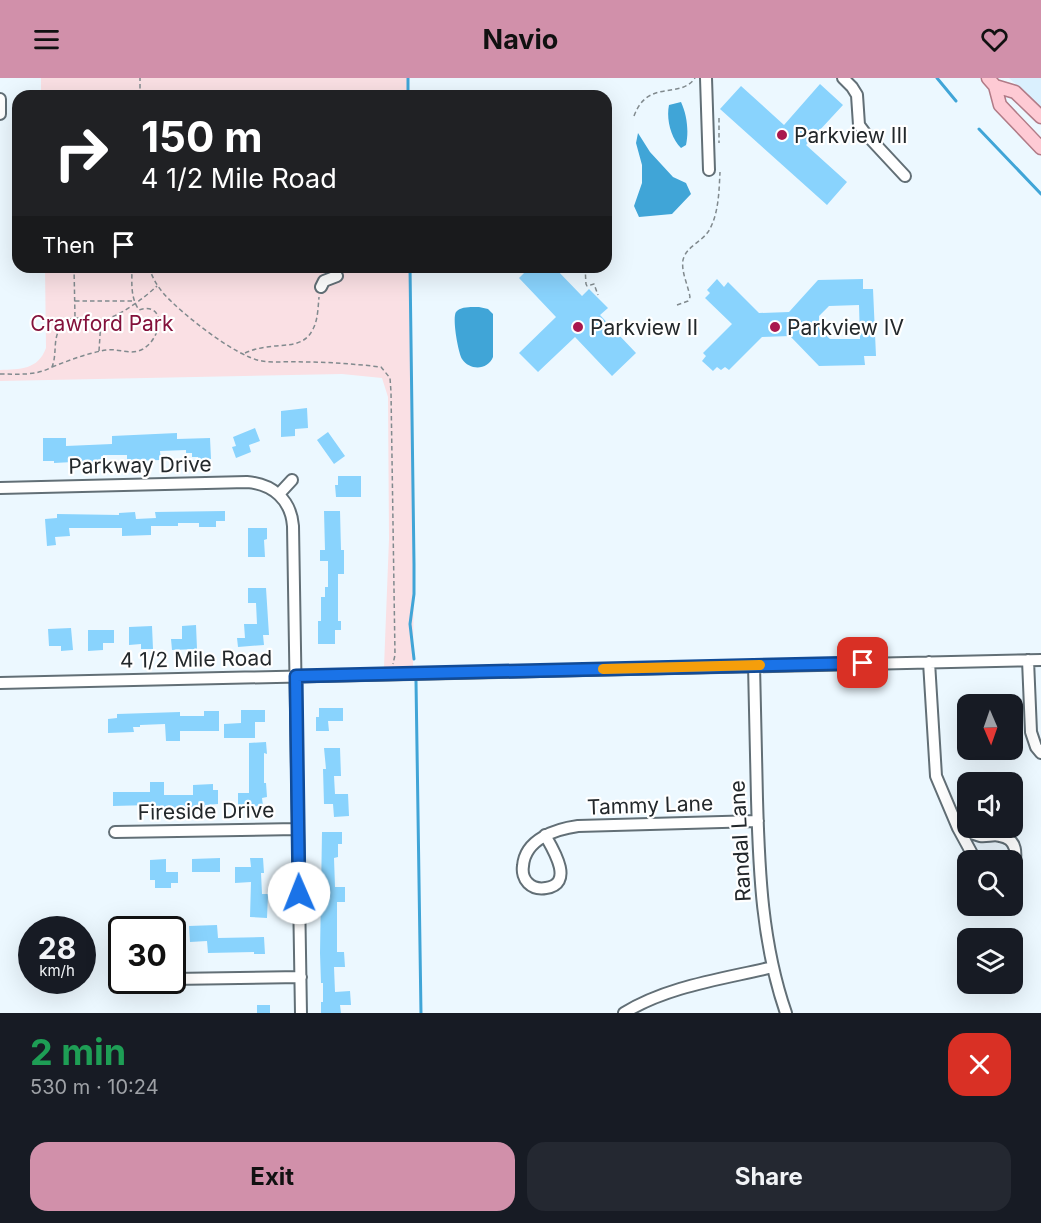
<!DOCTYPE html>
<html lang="en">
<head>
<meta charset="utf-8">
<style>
  body { margin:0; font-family:Inter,sans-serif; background:#242831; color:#f1f3f6; height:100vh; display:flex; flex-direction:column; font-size:22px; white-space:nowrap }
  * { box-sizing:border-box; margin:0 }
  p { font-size:20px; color:#9ea1a6 }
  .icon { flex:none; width:33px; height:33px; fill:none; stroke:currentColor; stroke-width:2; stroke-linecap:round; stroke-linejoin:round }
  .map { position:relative; height:935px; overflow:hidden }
  .drawer { display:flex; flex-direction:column; background:#171b24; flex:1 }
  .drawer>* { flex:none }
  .guide { position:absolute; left:12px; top:12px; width:600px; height:183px; border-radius:18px; box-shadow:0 6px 24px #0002; background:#202124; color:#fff; overflow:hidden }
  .needle { width:39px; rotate:178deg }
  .buttons { position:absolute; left:957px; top:616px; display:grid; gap:12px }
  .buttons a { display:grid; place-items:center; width:66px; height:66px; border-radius:12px; background:#171b24; box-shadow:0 6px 24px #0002; font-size:30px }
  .speed { position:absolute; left:18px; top:838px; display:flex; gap:12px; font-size:30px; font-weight:700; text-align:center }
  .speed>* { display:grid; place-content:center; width:78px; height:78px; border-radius:50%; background:#171b24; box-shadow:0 6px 24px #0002; line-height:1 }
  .speed small { font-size:15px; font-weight:400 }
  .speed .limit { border:3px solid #111; border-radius:9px; background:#fff; color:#111 }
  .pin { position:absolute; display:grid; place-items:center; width:51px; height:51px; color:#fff; margin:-26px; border-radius:12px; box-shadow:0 3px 9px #0006 }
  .me { position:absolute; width:66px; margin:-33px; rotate:359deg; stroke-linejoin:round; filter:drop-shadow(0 0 4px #0008) }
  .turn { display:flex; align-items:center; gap:21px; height:126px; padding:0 30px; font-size:27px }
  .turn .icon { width:78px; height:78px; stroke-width:2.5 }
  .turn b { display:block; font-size:42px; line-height:51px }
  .then { display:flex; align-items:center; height:57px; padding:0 30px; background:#0003; gap:12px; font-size:22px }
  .round { display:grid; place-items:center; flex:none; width:63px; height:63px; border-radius:18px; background:#242831 }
  .headline { display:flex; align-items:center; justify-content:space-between; height:102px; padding:0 30px }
  h1 { font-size:36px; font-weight:700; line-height:45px; color:#1e9e55 }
  .cta { display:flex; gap:12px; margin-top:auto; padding:12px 30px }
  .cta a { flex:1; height:69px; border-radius:18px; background:#d190aa; color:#111; font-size:24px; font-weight:700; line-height:69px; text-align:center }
  .cta a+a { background:#242831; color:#f1f3f6 }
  header { display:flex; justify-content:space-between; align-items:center; height:78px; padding:0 30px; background:#d190aa; color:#111; font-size:27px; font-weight:700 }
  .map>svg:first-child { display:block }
  .built { fill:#daf0fe }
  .green { fill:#fae0e4 }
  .water { fill:#40a5d7 }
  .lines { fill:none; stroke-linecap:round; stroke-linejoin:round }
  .stream { stroke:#40a5d7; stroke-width:3 }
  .building { fill:#89d3fd; fill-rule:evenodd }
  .minor-casing { stroke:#626f76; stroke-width:14 }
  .major-casing { stroke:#b17b87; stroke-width:15 }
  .path { stroke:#818a8e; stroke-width:1.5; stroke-dasharray:4.5 3; stroke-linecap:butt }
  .minor { stroke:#fff; stroke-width:10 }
  .major { stroke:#fecad4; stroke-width:12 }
  .route-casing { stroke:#114b97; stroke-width:15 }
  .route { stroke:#1a73e8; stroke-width:10 }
  .slow { stroke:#f59e0b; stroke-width:10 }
  .poi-dot { fill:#a9174d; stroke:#fff; stroke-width:2 }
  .labels { text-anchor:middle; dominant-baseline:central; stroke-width:4.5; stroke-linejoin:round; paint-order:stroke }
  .poi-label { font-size:21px; fill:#23282b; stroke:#fff; text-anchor:start }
  .park-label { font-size:21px; fill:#83113b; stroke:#fff }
  .street-label { font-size:21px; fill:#23282b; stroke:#fff }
</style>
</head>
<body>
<header><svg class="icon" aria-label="menu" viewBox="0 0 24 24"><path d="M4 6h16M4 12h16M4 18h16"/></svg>Navio<svg class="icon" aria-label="heart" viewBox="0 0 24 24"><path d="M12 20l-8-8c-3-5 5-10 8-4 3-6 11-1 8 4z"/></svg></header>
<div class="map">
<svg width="1041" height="935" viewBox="0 0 1041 935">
  <rect width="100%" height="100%" fill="#ecf8ff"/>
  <!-- built -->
  <path class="built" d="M1009,0H1041V29Z"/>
  <!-- green -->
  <path class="green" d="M41,0H408V18H41Z
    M45,189H410L414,486L413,590L384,589L389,461L388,319L382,300L342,296L0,303V292C20,291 38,292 46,270Z"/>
  <!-- water -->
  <path class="water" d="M681,24C687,37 689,53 686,67L681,70C671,60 666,41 669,27Z
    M638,55L650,74L673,99L686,105L691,116L672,136L639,139L634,128L642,105V87L636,65Z
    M479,229L488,231L493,236V279C488,292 470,293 462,281C458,274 452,240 456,234C461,228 472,229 479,229Z"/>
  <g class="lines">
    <!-- stream -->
    <path class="stream" d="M408,0V18
      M937,0L956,23
      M979,51L1041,116
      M410,189L414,486V516L410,546L414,581
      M416,603L421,935"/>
  </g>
  <!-- building -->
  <path class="building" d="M820,6L843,27L806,67L847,104L827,127L720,31L741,8L784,47Z
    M530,189H554L582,218L589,211L608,230L600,237L636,275L612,298L575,259L538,294L519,275L556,239L519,200Z
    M717,201L724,209L728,204L759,235L789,234L818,202L863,201V211H873L876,278H864L865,287L819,288L790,258L762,259L729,292L725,289L721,292L717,289L713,293L702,283L706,278L703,275L732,246L705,220L710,215L707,212ZM859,227L860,261H830L819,251V238L829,228Z
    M307,330L308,350L295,351V358L281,359V333Z
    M255,350L260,363L249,367L251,374L236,380L232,369L236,368L233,359Z
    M328,354L345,378L334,386L317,362Z
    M177,355V361L210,360L211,381H198V379H192V375H186V372L160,373L161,382L127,383V377H103L104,385H92V383L54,385V383H43V360H66V368L112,366V358Z
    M338,398H361V419H336L335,407H338Z
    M225,433V443H216V449H199V445H178V448H151V457L122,458V450H69L70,458L55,459L56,467L47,468L45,441L57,440V436L119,437V435L135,434L136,441L156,440L155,434Z
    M324,433H340L341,472H344V496H338V543H341V552H335V566H318V543H321V519H325V509H328V483H320V472H325Z
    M248,450H267V461L264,462L265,479H248Z
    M248,510H266L269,557H263L264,567L238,569L237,560H245L244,546H257L256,525H248Z
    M196,547L197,571L172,572L171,561H182V548Z
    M152,548L153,571H141V566L129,567V549Z
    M71,550L73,572L61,573V568H49L48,551Z
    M88,552H114V565H103V572L88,573Z
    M319,630H343V643H328L329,653H316V639H319Z
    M241,632H265V644H255V660H224V646L241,645Z
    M204,633H219V653H180V663H166L165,646L140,647V649H133L134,654L108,655V641L117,640V636L180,634V638H204Z
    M266,664L267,676L264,675V705H266L267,719L262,720L263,728L238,729V715H249V665Z
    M324,670H340L341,698H334L335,716H348L349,738L334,739L333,726H324L323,691H326Z
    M150,704H164V717H193V707L213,706V712H218V726L205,727V729L187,730L150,729V727L113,728V714H150Z
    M322,754H342V766H338V779L334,780L335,809H345V824H337V874H344L345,889H334L335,914L350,913L351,927H340L341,935H321V924H323V905H321L320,875Z
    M220,780V794H192V781Z
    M250,780H263L264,795H261L262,816H268L267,840L250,839L251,804L235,805V789H251Z
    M166,781V794H178V805H171V810H155V802H150V782Z
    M217,847L218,860L264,859L265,876H254V874L208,875L207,863L190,864L189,848Z
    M172,863H183V876H172Z
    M257,927H270V935H257Z"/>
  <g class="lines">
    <defs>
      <path id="minor" d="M706,0L709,92
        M843,0L852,9L857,17L859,47L865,55L905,98
        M0,21V36
        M321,209L324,203L337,198
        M0,410L247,404C273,406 291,422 293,448L301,935
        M279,416L292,402
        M1028,582L1031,654L1036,669L1041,675
        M929,584L936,698L958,750L976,783
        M754,587C755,632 756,677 757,721C759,794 762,866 786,935
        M0,605L1041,582
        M958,750C965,753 973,756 980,758C987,759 994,756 1000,758C1019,761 1016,778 1014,792L1012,793
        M115,754L298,751
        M545,757C553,771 575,806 546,810C540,811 533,810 528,805C524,801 522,794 523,788C525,761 556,751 578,748L758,743
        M172,901L301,899
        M117,902H122
        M624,935C668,908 723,901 773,889"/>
      <path id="major" d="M988,0L995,8L1000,27L1041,70
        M995,8L1015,14L1041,39"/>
    </defs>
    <!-- minor casing -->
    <use href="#minor" class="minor-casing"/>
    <!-- major casing -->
    <use href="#major" class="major-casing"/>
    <!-- path -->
    <path class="path" d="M140,18V0
      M634,38C648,0 680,22 695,0
      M719,40V65
      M606,71L611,70
      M74,189L75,239
      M149,189C152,199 157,208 164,216C182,236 236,279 262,283C275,285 290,283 303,284C329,284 355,286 381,289L390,300L391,314L395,577L393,586
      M585,189L586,206L587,208L594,206L598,217
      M75,223H134
      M677,227L688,223L690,219C688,207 681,194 683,182C686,169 701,164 708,154C719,137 719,112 720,94
      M99,273L101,242
      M245,275C252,272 259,270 267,269C285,266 304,270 313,251C318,242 318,229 319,219
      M52,289C70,282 88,275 106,272C119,270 130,278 143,271C163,259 166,223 139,232C130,219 132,204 132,189
      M0,296C19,296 36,298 52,289C57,277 53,263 59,252C72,229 88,247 106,241C123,236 144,220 157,208"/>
    <!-- minor -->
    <use href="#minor" class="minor"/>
    <!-- major -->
    <use href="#major" class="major"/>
  </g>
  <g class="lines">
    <defs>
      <path id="route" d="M299,815L296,598L863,585"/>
    </defs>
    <!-- route casing -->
    <use href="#route" class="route-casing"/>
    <!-- route -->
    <use href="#route" class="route"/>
    <!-- slow -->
    <path class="slow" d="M603,591L760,587"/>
  </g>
  <!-- markers -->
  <g class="poi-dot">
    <circle cx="782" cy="57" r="6"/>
    <circle cx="578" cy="249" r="6"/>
    <circle cx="775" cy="249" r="6"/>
  </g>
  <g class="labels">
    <!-- poi labels -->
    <g class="poi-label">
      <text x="794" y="57">Parkview III</text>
      <text x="590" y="249">Parkview II</text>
      <text x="787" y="249">Parkview IV</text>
    </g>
    <!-- park labels -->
    <g class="park-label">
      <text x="102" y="245">Crawford Park</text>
    </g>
    <!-- street labels -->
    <g class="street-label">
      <text transform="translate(140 387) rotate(-1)">Parkway Drive</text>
      <text transform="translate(196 581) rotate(-1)">4 1/2 Mile Road</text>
      <text transform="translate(650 727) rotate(-2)">Tammy Lane</text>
      <text transform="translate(206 733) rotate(-1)">Fireside Drive</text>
      <text transform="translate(740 763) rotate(-93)">Randal Lane</text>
    </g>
  </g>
</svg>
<div class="buttons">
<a><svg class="needle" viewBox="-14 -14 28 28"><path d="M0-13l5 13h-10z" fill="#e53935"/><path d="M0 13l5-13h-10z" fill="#9ea1a6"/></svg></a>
<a><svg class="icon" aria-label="sound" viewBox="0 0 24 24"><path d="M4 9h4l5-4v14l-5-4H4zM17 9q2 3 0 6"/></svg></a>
<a><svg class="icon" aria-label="search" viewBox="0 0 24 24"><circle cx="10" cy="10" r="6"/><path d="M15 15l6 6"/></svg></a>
<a><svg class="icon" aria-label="layers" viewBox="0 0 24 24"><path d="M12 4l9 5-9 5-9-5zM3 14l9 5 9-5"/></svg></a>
</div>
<div class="speed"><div>28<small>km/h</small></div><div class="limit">30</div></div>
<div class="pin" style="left:863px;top:585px;background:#d93025"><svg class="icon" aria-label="arrive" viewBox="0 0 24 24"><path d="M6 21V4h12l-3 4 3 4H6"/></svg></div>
<svg class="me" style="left:299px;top:815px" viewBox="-20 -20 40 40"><circle r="19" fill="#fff"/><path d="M0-13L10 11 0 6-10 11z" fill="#1a73e8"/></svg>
<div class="guide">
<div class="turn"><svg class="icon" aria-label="right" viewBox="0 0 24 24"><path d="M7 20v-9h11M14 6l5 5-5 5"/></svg><div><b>150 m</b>4 1/2 Mile Road</div></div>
<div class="then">Then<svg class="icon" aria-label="arrive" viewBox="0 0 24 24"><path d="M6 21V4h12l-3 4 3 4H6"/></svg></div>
</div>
</div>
<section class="drawer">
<div class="headline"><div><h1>2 min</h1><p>530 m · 10:24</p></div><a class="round" style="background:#d93025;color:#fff"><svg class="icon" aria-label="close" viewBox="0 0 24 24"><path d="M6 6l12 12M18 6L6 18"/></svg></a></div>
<div class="cta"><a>Exit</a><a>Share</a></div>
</section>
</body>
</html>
